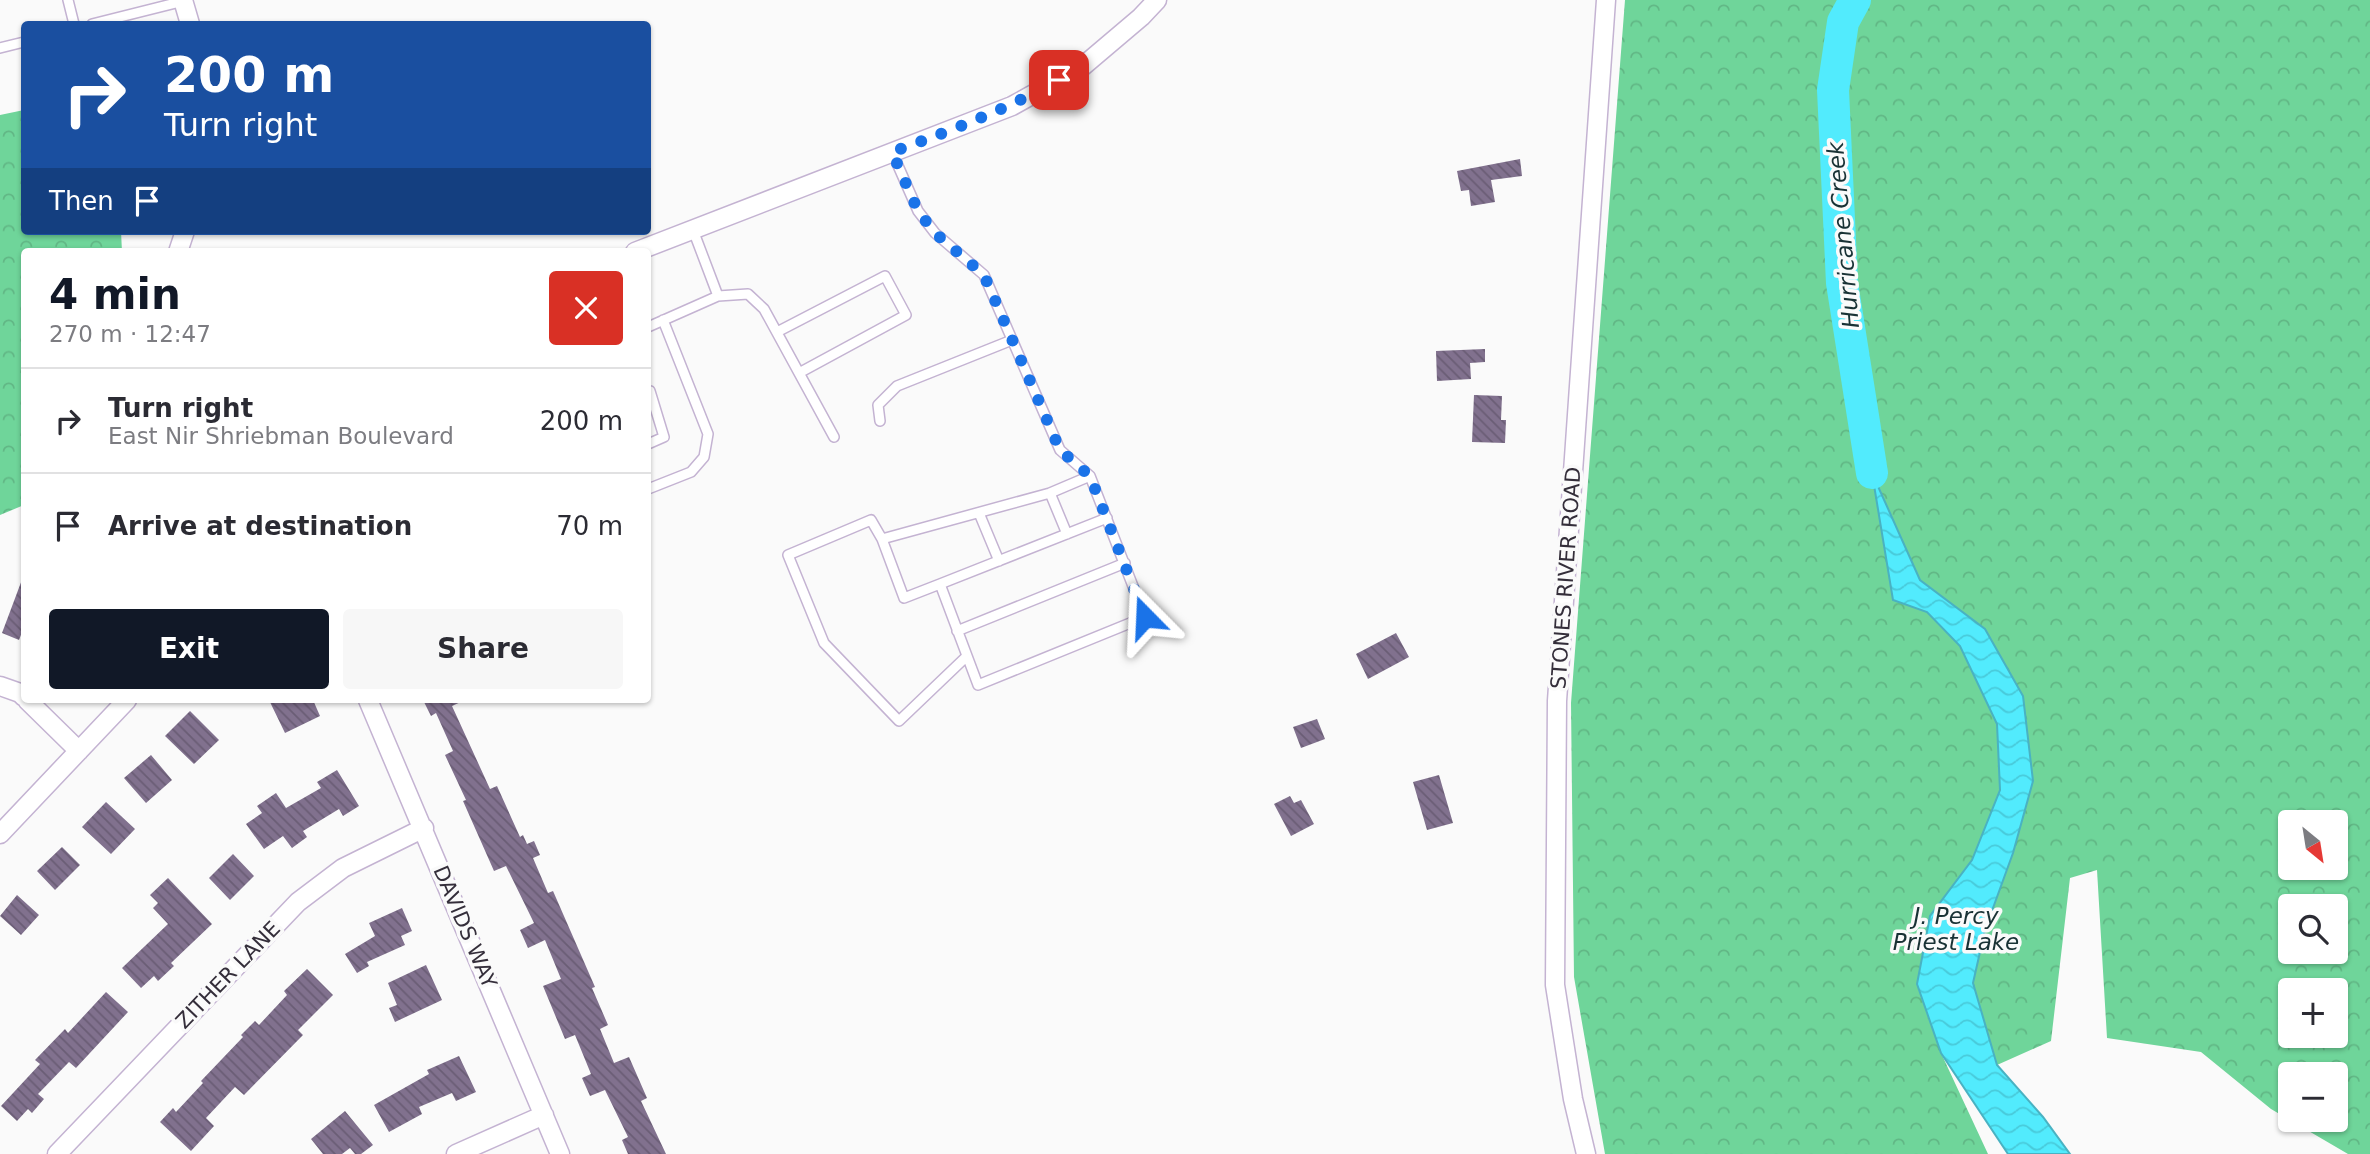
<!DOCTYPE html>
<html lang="en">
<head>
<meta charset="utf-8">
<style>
  body { margin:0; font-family:"DejaVu Sans",sans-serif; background:#f7f7f7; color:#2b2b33; height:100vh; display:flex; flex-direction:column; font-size:26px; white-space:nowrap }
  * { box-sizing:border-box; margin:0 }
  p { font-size:23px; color:#7c7c81 }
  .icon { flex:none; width:38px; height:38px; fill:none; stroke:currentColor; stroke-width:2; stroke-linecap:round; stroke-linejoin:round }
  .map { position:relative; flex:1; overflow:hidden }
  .drawer { position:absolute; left:21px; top:248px; width:630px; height:455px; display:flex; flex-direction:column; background:#fff; border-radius:7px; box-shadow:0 2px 5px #0004 }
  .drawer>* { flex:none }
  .hud { position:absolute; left:21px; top:21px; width:630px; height:214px; border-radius:7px; box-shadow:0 2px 5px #0004; background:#1a4fa0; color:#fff; overflow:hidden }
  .needle { width:46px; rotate:150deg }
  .fabs { position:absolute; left:2278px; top:810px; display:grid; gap:14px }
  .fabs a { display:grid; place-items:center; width:70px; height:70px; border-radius:7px; background:#fff; box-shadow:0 2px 5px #0004; font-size:35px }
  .pin { position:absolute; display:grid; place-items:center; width:60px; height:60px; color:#fff; margin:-30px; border-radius:14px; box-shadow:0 4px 10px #0006 }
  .me { position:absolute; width:77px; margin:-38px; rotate:339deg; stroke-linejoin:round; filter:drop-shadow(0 0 5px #0008) }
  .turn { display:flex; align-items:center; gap:24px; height:147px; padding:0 28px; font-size:32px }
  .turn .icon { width:91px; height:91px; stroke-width:2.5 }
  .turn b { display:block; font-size:49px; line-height:60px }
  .then { display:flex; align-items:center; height:66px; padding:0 28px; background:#0003; gap:14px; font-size:26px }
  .round { display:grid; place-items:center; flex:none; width:74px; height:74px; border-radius:7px; background:#f7f7f7 }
  .overview { display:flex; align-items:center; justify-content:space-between; height:119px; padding:0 28px }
  h1 { font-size:42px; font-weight:700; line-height:52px; color:#111827 }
  .primary-button { display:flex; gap:14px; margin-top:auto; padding:14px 28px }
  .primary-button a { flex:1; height:80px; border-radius:7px; background:#111827; color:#fff; font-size:28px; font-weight:700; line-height:80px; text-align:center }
  .primary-button a+a { background:#f7f7f7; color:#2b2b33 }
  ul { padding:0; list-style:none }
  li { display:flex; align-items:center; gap:21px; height:105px; padding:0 28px; border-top:2px solid #e1e1e2 }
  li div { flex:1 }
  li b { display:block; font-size:26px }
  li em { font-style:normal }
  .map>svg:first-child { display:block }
  .forest { fill:url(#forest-crowns); fill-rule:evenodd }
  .water { fill:url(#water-waves); stroke:#49b2c2; stroke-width:2 }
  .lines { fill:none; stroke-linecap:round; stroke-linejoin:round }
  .river { stroke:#52ebfd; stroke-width:32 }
  .building { fill:url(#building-back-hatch) }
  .service-casing { stroke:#c4b3d2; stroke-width:12 }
  .minor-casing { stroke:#c4b3d2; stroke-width:21 }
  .service { stroke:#fff; stroke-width:9 }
  .minor { stroke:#fff; stroke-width:18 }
  .route { stroke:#1a73e8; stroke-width:12; stroke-dasharray:0 21.6 }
  .labels { text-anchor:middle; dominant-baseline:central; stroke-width:7; stroke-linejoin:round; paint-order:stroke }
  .street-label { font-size:21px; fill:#342e3a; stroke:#fafafa }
  .water-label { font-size:23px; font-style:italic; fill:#193235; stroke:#fafafa }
</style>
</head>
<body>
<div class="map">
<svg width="2370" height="1154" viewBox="0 0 2370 1154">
  <defs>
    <pattern id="forest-crowns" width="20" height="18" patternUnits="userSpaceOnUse" patternTransform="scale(1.75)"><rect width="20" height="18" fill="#6fd59a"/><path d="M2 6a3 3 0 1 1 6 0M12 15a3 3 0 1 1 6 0" fill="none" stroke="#61b785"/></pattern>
    <pattern id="water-waves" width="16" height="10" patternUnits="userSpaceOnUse" patternTransform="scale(1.75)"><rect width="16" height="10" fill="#52ebfd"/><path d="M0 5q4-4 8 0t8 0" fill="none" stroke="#48cada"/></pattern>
    <pattern id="building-back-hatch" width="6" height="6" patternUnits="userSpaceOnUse" patternTransform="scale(1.75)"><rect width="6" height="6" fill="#81718e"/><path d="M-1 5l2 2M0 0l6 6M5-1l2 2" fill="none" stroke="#6a5d75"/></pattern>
  </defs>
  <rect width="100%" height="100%" fill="#fafafa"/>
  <!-- forest -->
  <path class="forest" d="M1625,0H2370V1154H2348L2271,1109L2201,1052L2107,1038L2097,870L2070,878L2051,1041L1997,1065L1973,983L1985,930L2013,853L2033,781L1985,629L1920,580L1873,476L1893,600L1927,612L1960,646L1997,724L2000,790L1972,860L1930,916L1917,984L1941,1053L1988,1154H1605L1574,977L1571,703ZM2291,822H2336V868H2291ZM2291,906H2336V952H2291ZM2291,990H2336V1036H2291ZM2291,1074H2336V1120H2291Z
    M24,110V231H121L122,252H24V505L0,515V115Z"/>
  <!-- water -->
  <path class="water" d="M1872,473L1920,580L1985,629L2023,696L2033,781L2013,853L1985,930L1973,983L1997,1065L2043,1117L2070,1154H2008L1941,1053L1917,984L1930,916L1972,860L2000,790L1997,724L1960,646L1927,612L1893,600Z"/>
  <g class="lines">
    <!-- river -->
    <path class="river" d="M1855,0L1843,22L1833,90L1842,283L1872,473"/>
  </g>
  <!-- building -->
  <path class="building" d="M1520,159L1522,176L1491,180L1495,202L1471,206L1469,190L1461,191L1457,171Z
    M1485,349V362L1470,363L1471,379L1437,381L1436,351Z
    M1474,395L1502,396L1501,420H1506L1505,443L1472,442Z
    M23,577L24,627L19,640L2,633Z
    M1396,633L1409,657L1368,679L1356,654Z
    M269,700H313L320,716L285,733Z
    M423,700H465L452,706L490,789L497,786L520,837L523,835L527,844L534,841L540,855L533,858L548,893L553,891L595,987L592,988L608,1025L600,1029L614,1063L629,1057L647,1098L641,1101L666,1154H628L622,1140L628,1137L605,1090L590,1096L582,1078L591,1074L575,1035L565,1039L543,986L561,979L545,940L528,948L520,930L534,923L506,866L494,871L463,801L466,800L445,755L453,751L436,713L431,716Z
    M190,711L219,740L194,764L165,736Z
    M1317,719L1325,739L1301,748L1293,727Z
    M151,755L172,780L146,803L124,778Z
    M337,770L359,806L343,816L339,809L303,831L307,837L292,848L283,836L264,849L246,824L262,813L257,806L276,793L286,808L321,788L317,782Z
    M1439,775L1453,823L1427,830L1413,782Z
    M1290,796L1294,803L1301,800L1314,824L1291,836L1274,804Z
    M106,802L135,829L111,854L82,827Z
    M62,847L80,865L55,890L37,871Z
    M233,854L254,876L230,900L209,878Z
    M168,878L212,924L171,963L174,966L158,981L154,976L141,988L122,968L168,924L153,908L158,903L150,895Z
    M17,895L39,915L21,935L0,916Z
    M402,908L412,931L401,936L405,945L367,962L369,966L357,973L345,954L375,936L369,923Z
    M426,965L442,1000L395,1022L389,1008L397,1005L388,983Z
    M307,969L333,995L298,1030L303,1035L244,1095L235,1087L206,1118L214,1126L191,1151L160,1122L173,1108L176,1112L203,1083L201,1081L243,1037L241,1035L255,1021L259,1025L287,995L284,991Z
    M106,992L128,1012L76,1068L69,1062L38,1094L44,1099L32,1113L28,1109L17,1121L1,1106L40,1064L35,1060L65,1029L68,1033Z
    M459,1056L476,1092L456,1101L452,1093L419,1107L422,1114L389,1132L374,1105L429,1074L427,1070Z
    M345,1111L373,1145L361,1154H355L350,1148L342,1154H323L311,1139Z"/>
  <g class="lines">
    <defs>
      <path id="service" d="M68,0L74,24
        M92,24L184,1
        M0,48L24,42
        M892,152L918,211L935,233L984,275L1060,450L1090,476L1145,617L978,685L940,584L1107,518
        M693,230L718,296L748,294L764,309L834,437
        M648,327L718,296
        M777,332L885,276L906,315L799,373
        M648,391H650L664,437L648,444
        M880,421L878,405L897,386L1012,340
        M648,489L691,472L704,457L708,434L663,320
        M979,513L999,561
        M1067,534L1050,493L1090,476
        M882,539L871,520L788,555L824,643L899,721L967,656
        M940,584L904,598L882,539L1050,493
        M957,631L1125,563"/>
      <path id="minor" d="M183,0L190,24
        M178,252L185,231
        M635,252L1012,106L1082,67L1141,17L1157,0
        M0,686L20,693L24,697
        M27,700L79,751
        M368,700L560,1154
        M0,834L127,700
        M57,1154L298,902L343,868L424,828
        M456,1154L544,1115
        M1586,1154L1573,1099L1555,985L1557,701L1606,0"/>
    </defs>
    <!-- service casing -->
    <use href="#service" class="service-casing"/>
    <!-- minor casing -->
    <use href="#minor" class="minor-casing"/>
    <!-- service -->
    <use href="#service" class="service"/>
    <!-- minor -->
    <use href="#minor" class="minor"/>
  </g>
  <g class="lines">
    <!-- route -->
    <path class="route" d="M1059,80C1003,111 952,130 892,152L918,211L935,233L984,275L1060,450L1090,476L1145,617"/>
  </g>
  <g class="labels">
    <!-- street labels -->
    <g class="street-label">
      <text transform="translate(1566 578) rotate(-86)">STONES RIVER ROAD</text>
      <text transform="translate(465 927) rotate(67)">DAVIDS WAY</text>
      <text transform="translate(228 975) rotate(-46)">ZITHER LANE</text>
    </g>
    <!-- water labels -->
    <g class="water-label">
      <text transform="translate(1843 235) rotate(-95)">Hurricane Creek</text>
      <text x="1956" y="916">J. Percy<tspan x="1956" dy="26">Priest Lake</tspan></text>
    </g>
  </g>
</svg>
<div class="fabs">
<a><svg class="needle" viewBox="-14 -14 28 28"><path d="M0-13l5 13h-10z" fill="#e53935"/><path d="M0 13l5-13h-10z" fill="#7c7c81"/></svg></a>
<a><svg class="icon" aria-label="search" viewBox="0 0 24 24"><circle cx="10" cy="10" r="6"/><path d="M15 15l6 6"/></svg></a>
<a>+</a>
<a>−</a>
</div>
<div class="pin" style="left:1059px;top:80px;background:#d93025"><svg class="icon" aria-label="arrive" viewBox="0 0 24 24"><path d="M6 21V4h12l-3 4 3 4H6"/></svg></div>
<svg class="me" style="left:1145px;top:617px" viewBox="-20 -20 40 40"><path d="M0-17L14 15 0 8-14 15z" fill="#1a73e8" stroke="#fff" stroke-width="4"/></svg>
<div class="hud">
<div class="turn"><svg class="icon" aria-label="right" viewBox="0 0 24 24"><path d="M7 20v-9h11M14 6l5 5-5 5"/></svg><div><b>200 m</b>Turn right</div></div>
<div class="then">Then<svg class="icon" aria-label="arrive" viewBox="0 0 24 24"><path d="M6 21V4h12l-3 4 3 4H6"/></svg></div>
</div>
<section class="drawer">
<div class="overview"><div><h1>4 min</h1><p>270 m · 12:47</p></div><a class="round" style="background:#d93025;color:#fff"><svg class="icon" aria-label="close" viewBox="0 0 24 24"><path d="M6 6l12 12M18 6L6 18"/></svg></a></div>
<ul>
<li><svg class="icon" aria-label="right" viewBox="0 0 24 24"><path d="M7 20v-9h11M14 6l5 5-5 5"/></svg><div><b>Turn right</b><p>East Nir Shriebman Boulevard</p></div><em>200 m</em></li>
<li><svg class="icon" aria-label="arrive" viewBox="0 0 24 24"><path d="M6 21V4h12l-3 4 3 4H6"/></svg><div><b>Arrive at destination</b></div><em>70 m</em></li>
</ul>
<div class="primary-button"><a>Exit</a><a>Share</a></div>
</section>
</div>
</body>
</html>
